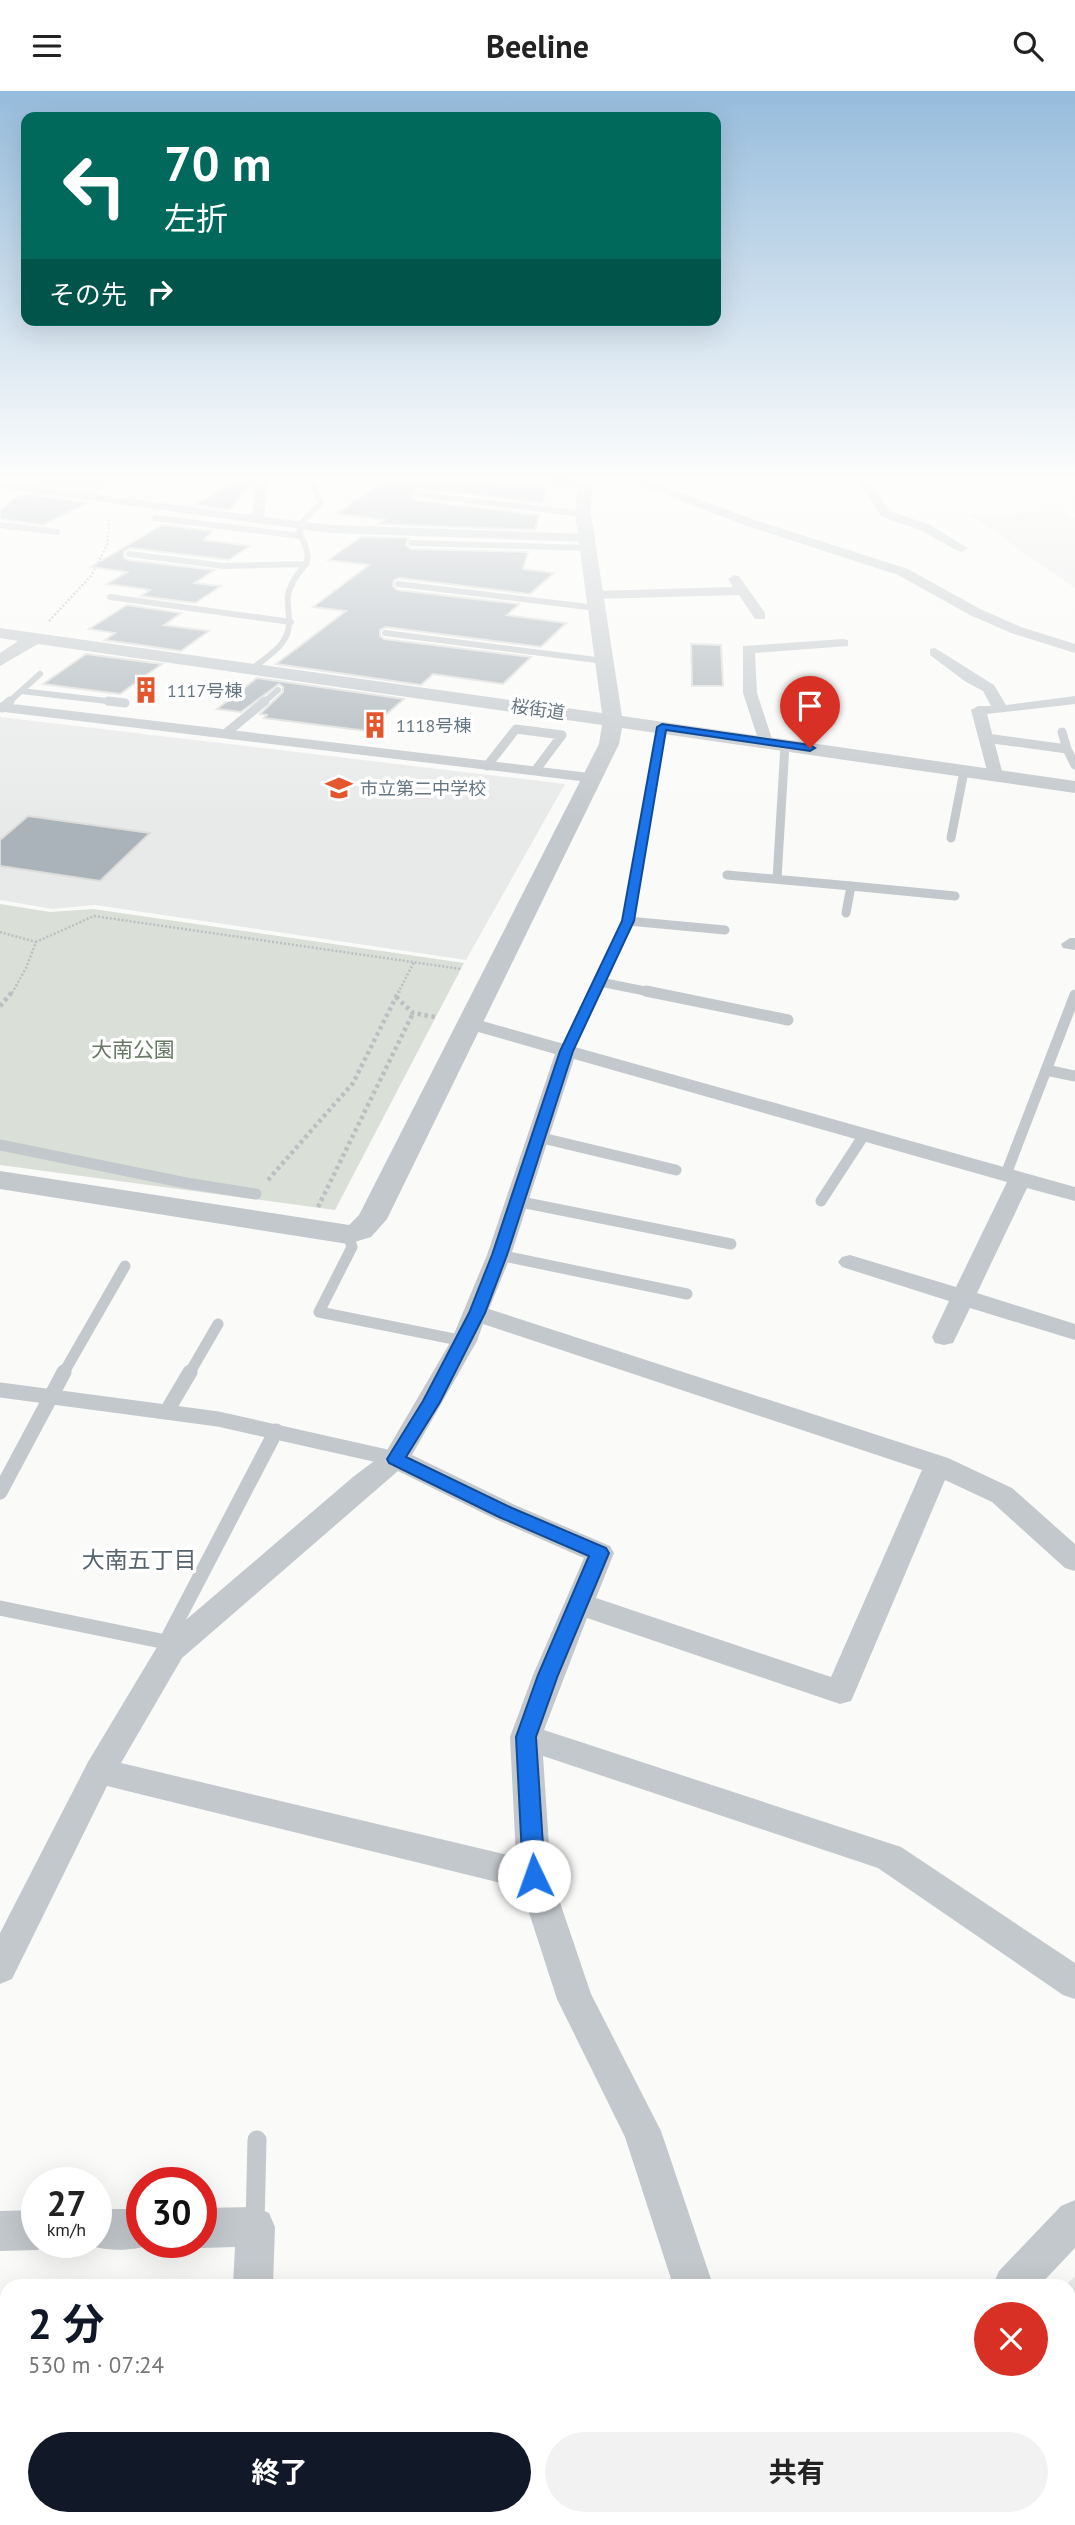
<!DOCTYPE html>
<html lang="ja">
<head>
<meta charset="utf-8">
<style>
  body { margin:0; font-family:"PT Sans","Noto Sans JP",sans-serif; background:#f2f2f2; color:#222; height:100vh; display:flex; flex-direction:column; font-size:26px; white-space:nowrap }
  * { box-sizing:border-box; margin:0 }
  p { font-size:23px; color:#767676 }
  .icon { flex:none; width:38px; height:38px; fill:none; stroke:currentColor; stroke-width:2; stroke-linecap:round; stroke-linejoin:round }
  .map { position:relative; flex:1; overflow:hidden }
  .side { position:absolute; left:0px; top:2188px; width:1076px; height:247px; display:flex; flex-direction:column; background:#fff; border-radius:21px 21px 0 0; box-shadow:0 7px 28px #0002 }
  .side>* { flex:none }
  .top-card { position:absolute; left:21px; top:21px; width:700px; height:214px; border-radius:14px; box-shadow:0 7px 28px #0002; background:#00695c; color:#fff; overflow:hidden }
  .speed { position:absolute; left:21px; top:2076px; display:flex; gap:14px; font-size:35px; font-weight:700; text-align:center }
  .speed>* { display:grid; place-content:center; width:91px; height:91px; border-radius:50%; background:#fff; box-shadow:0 7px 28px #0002; line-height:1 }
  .speed small { font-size:18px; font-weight:400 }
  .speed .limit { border:10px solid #d22; background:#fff; color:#111 }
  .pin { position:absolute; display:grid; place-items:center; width:60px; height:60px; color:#fff; margin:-72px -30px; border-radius:50% 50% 50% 0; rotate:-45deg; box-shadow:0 0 7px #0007 }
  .pin .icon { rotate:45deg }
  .me { position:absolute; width:77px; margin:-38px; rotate:357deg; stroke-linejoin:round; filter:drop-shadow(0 0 5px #0008) }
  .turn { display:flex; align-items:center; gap:24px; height:147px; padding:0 28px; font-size:32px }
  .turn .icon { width:91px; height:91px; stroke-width:2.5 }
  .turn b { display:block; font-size:49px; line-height:60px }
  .then { display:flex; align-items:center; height:66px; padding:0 28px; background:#0003; gap:14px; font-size:26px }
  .round { display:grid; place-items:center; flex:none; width:74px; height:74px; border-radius:37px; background:#f2f2f2 }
  .summary { display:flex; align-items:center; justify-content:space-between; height:119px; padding:0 28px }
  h1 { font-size:42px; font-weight:700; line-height:52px; color:#111827 }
  .cta { display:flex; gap:14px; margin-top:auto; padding:14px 28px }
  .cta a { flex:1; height:80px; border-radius:42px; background:#111827; color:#fff; font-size:28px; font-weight:700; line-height:80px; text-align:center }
  .cta a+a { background:#f2f2f2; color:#222 }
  header { display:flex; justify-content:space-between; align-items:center; height:91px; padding:0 28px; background:#fff; font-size:32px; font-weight:700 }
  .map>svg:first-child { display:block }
  .built { fill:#e8e9e9 }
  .green { fill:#dadfd7 }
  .building { fill:#aab3b9; stroke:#dcdcda; stroke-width:2 }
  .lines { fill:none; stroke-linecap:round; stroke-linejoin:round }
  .path-far1 { stroke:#bbbfc2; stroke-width:2.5; stroke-dasharray:2 2; stroke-linecap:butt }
  .path { stroke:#bbbfc2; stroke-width:4.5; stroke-dasharray:3.5 3.5; stroke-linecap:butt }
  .service-far4 { stroke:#c3c8cc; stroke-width:6 }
  .service-far3 { stroke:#c3c8cc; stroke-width:9 }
  .service-far2 { stroke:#c3c8cc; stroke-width:11 }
  .service-far1 { stroke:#c3c8cc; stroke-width:15 }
  .service { stroke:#c3c8cc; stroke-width:19 }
  .minor { fill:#c3c8cc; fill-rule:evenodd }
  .tertiary { fill:#c3c8cc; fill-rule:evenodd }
  .route { fill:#1a73e8; stroke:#114b97; stroke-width:2 }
  .labels { text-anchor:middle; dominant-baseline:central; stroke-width:7; stroke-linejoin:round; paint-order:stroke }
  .far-poi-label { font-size:18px; fill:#657683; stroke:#fff; text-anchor:start }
  .far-street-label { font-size:18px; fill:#657683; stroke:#fff }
  .park-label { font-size:21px; fill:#687a64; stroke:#fff }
  .neighbourhood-label { font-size:23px; fill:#57646e; stroke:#fff }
</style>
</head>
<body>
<header><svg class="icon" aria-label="menu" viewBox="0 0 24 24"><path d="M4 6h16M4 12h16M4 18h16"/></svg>Beeline<svg class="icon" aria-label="search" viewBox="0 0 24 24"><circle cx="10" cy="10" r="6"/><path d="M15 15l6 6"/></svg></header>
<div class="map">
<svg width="1075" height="2434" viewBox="0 0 1075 2434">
  <rect width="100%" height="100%" fill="#fafaf8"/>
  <!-- built -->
  <path class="built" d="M1062,420L1075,427V497L970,424Z
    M0,626L565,693L466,869L95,814L52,818L0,809Z
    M1075,2185V2434H861V2427H1069V2194H1066Z"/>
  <!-- green -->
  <path class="green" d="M36,389H108L93,405L25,395Z
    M0,813L50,821L93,818L464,872L335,1119L0,1074Z"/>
  <!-- building -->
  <path class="building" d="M236,389H253L230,419L195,414Z
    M386,389H485L547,396L543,412L416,397L410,402L414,409L539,424L535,439L379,433L385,429L336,423Z
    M27,403L88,412L43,434L0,428V419L15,407Z
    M162,434L212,440L204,449L250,455L229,469L130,457L124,460V466L128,469L214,479L195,492L221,495L195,512L141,505L150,499L107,493L127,481L91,476Z
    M361,446L408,447L406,454L411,458L528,461L523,478L554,482L530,503L399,487L394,489L393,495L397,499L519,513L507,524L566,532L541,556L386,536L380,539V545L384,548L531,566L503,593L433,583L421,594L276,573L346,520L313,516L369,474L328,469Z
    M127,514L181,522L164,534L209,540L181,560L105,549L115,542L89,538Z
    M691,553L721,554L723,595H692Z
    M86,563L162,573L120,603L43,593Z
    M257,587L404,608L367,640L264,627L267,624L260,623L283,601V596L279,593L241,621L217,618Z
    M28,725L150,742L100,790L0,775V749Z"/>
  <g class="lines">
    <!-- path-far1 -->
    <path class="path-far1" d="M49,530L91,485L107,454L110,426
      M0,841L36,851
      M12,902L26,877L36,851L94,825L461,878
      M398,902L414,871"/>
    <!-- path -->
    <path class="path" d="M396,906L413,922L435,926
      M0,915L13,900
      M268,1089L353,992L399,900
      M318,1116L413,922"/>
    <!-- service-far4 -->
    <path class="service-far4" d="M551,389L585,394
      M415,403L583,423
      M155,427L300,445
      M0,434L57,441
      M299,434L321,412L311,389
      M411,452L588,457
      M129,463L224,475L306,473
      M398,493L596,517
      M110,506L291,531
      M385,542L604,570
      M252,578C270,563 291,553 289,528C289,520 286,507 289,500C299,469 319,480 299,441L303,434
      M21,600L40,583
      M8,612L21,600L124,612
      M263,612L278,599"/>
    <!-- service-far3 -->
    <path class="service-far3" d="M108,610L125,612
      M0,616L593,687
      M2,617L10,610
      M1062,641L1067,658
      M225,643L265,610
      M986,647L1067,658L1075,674
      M487,675L516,638L562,644L535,680
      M951,747L964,680
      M727,784L851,795L846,822
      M777,788L785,654
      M851,795L955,805
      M628,830L662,636
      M600,891L655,902
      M594,902L628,830L725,839"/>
    <!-- service-far2 -->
    <path class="service-far2" d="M646,900L788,929
      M566,960L594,900
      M1046,979L1075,985
      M538,1046L676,1079
      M0,1054L186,1092L256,1103
      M1006,1083L1075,904
      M516,1110L731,1153
      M821,1110L864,1044
      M348,1144L352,1156L319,1221L464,1250
      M499,1164L687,1203
      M63,1283L125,1175
      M189,1283L218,1233"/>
    <!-- service-far1 -->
    <path class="service-far1" d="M0,1299L218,1328L396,1368
      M167,1320L190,1281
      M0,1401L64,1281
      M0,1517L166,1551
      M169,1556L166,1551L276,1340"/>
    <!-- service -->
    <path class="service" d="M255,2133L257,2049"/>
    <!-- minor -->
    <path class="minor" d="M256,389H268L264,426L331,434L586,443L592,447L586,451L331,442L0,397V391L252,424Z
      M627,389H644L755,429L908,478L980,518L1021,536L1075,553V562L1011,542L970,524L898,484L747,435Z
      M857,389H868L890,420L930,434L968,457L962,461L958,460L922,440L882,426Z
      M734,484L739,485L765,522V528H755L739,504L595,508L588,504L595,500L733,496L728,488Z
      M843,548L848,549V555L755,562L757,602L773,651L770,654H760L743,602V555Z
      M935,557L994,594L1006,614L1075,605V613L987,623L1003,684L1001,687H989L971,619L978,615H991L983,600L966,591L930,564V558Z
      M1070,847H1075V859L1063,857L1061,853Z
      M468,926L1075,1096V1110L1027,1097L977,1202L1075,1233V1249L970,1217L953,1252L944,1254L935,1252L932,1246L949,1210L842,1176L838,1171L842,1166L850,1164L956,1196L1007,1091L574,968L511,1164L489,1218L948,1367L1012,1397L1075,1453V1480L1065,1477L992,1411L945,1389L855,1601L851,1610L840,1613L587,1527L544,1639L901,1756L1075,1872V1908L1063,1904L878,1777L543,1665L551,1785L591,1903L661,2040L713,2194H673L625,2046L557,1908L521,1797L107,1695L12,1888L0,1893V1842L88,1671L160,1551L353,1386L386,1361L451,1250L487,1164L555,963L461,936L458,932L461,928ZM483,1233L922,1379L831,1586L596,1507L614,1462L610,1455L515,1414L412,1364L477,1250ZM398,1380L495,1428L584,1467L533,1584L510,1646L516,1766L121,1672L182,1567Z
      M1075,2109V2157L1040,2194H993L999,2180L1061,2115Z
      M255,2116L269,2122L275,2136L273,2194H233L235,2156L201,2157L187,2151H201V2117Z
      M96,2118H142V2151L156,2152C134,2161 104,2161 82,2152L96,2151Z
      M37,2119V2151H52L51,2153L37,2159L0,2160V2120Z
      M223,2427H319L316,2434H223Z
      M443,2427H488L491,2434H446Z
      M749,2427H819L816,2434H751Z"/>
    <!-- tertiary -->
    <path class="tertiary" d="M578,389H592L591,423L622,625L1075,690V702L622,637L619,653L387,1128L371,1146L348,1153L0,1098V1080L349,1134L359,1124L599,653L602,634L38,553L0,575V562L18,550L0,547V537L602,622L575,423Z"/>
  </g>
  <!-- sky -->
  <linearGradient id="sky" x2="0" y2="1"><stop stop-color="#96bcdc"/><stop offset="0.53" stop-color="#fdfdfc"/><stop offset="1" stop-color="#fdfdfc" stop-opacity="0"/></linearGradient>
  <rect width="1075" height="730" fill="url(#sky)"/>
  <!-- route -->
  <path class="route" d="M662,633L810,654L815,657L810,660L666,639L634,830L573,960L507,1164L485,1222L440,1311L406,1366L512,1417L606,1457L609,1462L558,1584L536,1646L545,1785L542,1792L534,1794L526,1792L523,1785L516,1646L538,1584L589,1465L499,1426L389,1372L387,1368L423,1310L469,1222L492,1164L560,960L622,830L657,636Z"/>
  <!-- icons -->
  <defs>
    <symbol id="building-bare" viewBox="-9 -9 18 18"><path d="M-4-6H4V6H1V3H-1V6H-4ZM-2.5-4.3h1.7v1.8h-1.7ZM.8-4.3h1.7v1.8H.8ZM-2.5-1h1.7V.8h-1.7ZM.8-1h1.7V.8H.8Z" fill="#e4572e" stroke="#fff" stroke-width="2.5" paint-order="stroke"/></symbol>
    <symbol id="school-bare" viewBox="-9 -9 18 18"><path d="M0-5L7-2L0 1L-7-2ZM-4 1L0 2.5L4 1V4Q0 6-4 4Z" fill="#e4572e" stroke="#fff" stroke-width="2.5" paint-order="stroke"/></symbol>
  </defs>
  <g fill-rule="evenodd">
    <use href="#building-bare" x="127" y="580" width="38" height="38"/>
    <use href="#building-bare" x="356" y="615" width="38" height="38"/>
    <use href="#school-bare" x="320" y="678" width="38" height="38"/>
  </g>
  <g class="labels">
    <!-- far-poi labels -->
    <g class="far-poi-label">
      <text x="167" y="599">1117号棟</text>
      <text x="396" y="634">1118号棟</text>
      <text x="360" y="697">市立第二中学校</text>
    </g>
    <!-- far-street labels -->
    <g class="far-street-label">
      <text transform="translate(538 618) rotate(8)">桜街道</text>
    </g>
    <!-- park labels -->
    <g class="park-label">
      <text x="133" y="958">大南公園</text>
    </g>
    <!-- neighbourhood labels -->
    <g class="neighbourhood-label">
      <text x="139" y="1468">大南五丁目</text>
    </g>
  </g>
</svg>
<div class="speed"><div>27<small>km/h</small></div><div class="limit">30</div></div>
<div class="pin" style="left:810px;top:657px;background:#d93025"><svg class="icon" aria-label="arrive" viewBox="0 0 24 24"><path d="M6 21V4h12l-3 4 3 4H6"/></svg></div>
<svg class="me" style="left:534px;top:1785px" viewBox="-20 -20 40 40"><circle r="19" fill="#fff"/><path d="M0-13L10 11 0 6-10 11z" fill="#1a73e8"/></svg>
<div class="top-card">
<div class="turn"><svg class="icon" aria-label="left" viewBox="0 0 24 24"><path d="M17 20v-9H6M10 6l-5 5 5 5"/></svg><div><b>70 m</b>左折</div></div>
<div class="then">その先<svg class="icon" aria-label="right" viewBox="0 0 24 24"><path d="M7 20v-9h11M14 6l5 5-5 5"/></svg></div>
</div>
<section class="side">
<div class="summary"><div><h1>2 分</h1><p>530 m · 07:24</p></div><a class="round" style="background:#d93025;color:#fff"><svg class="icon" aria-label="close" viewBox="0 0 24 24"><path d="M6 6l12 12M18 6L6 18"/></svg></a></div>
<div class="cta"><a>終了</a><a>共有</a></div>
</section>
</div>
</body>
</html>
